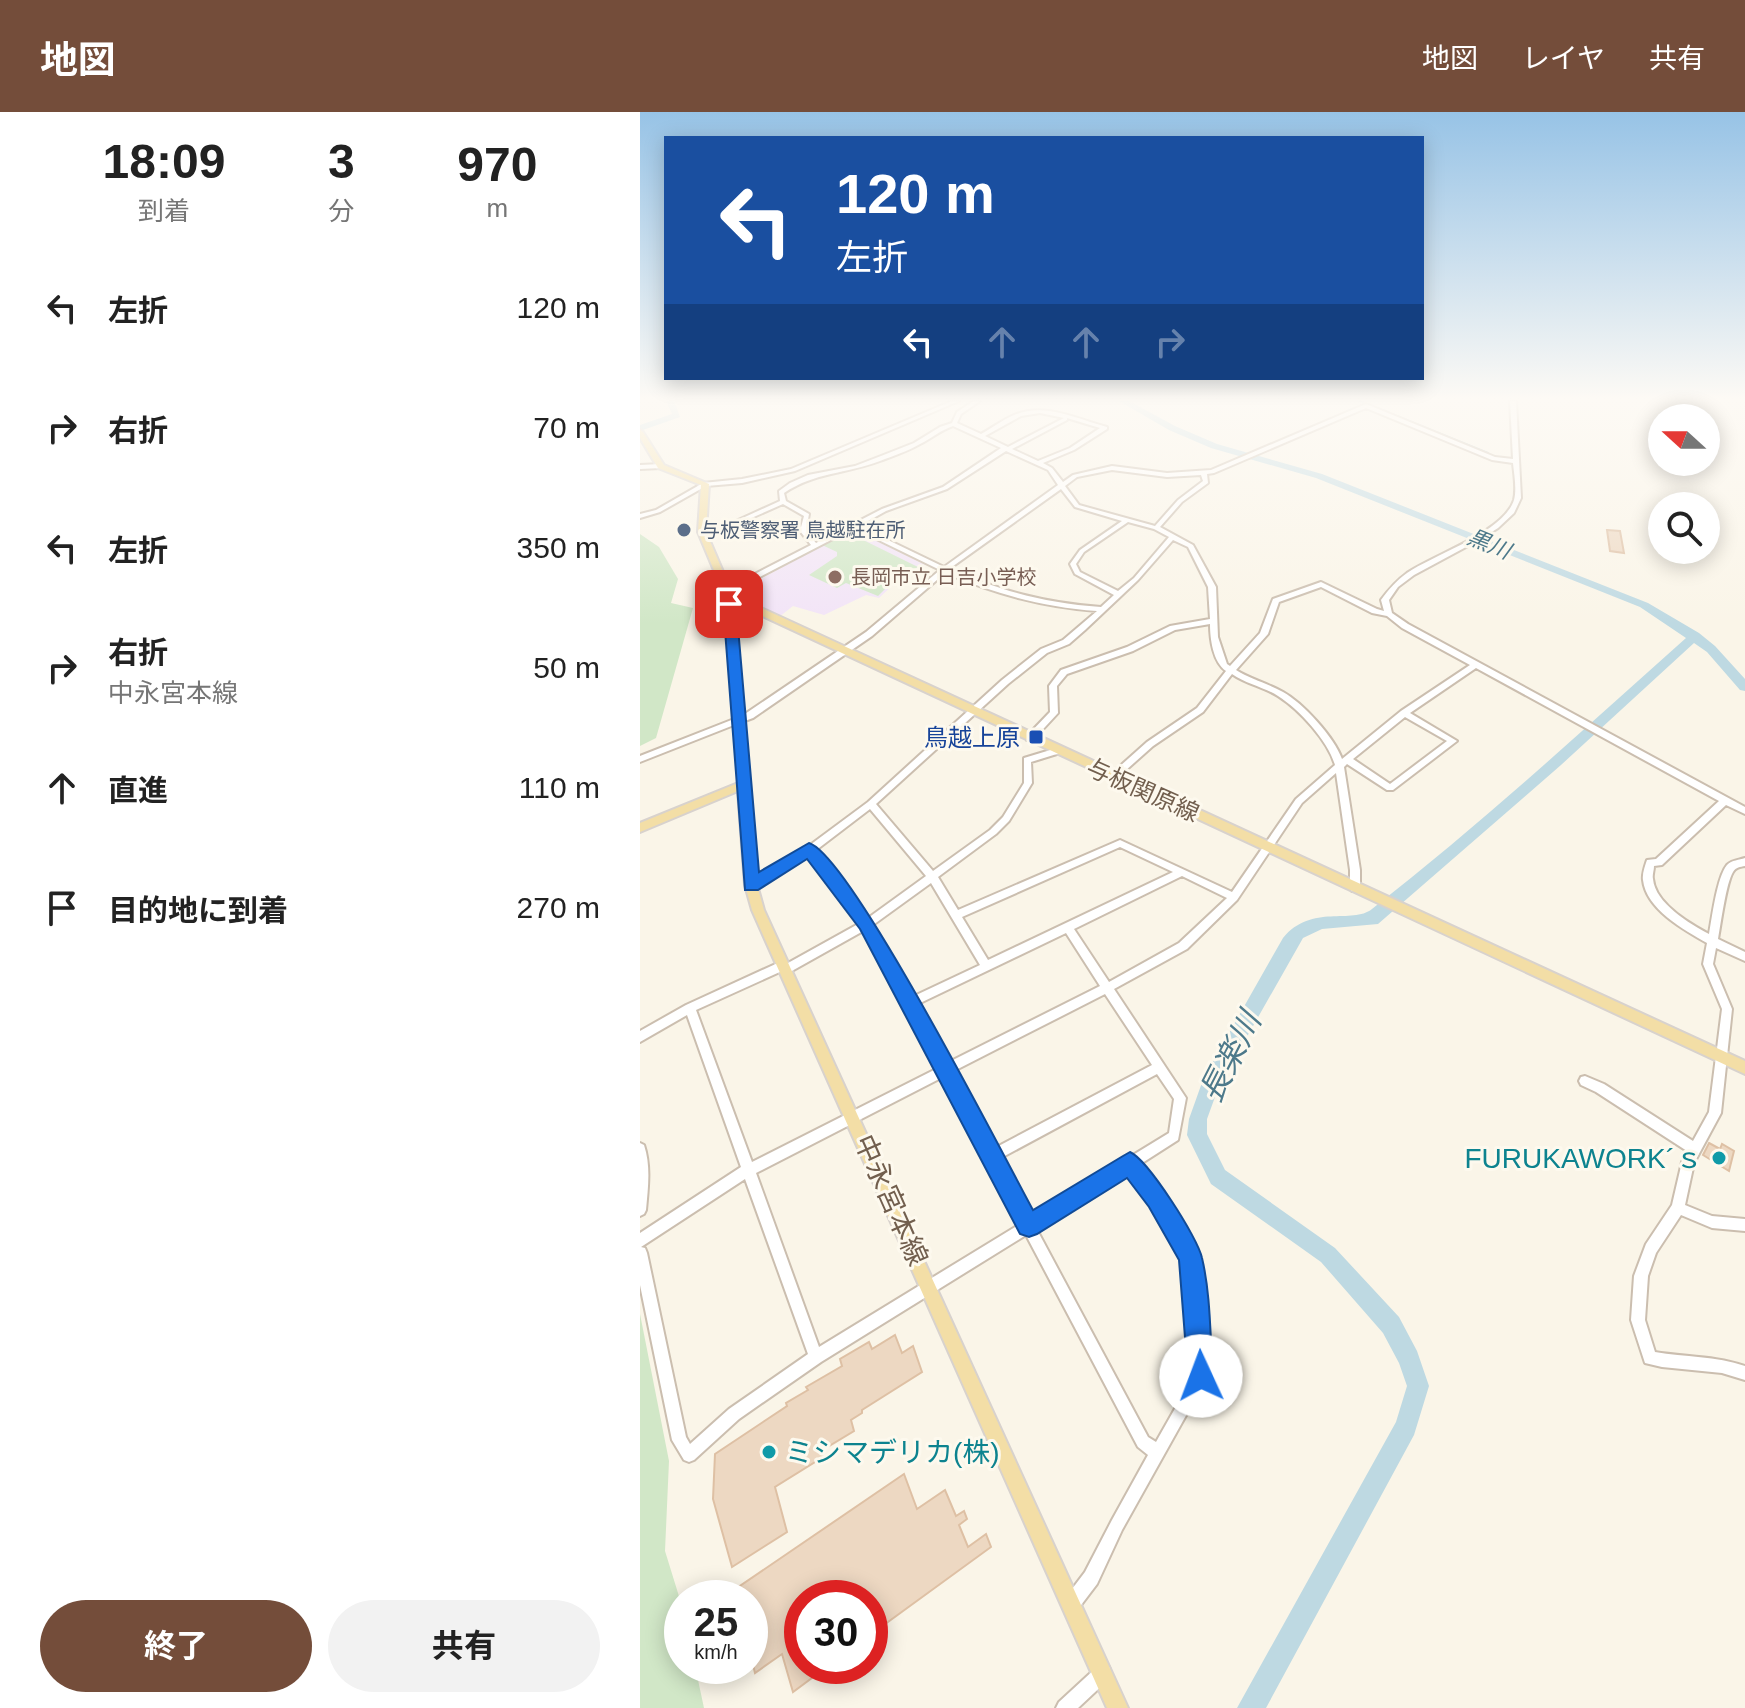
<!DOCTYPE html>
<html lang="ja">
<head>
<meta charset="utf-8">
<style>
  body { margin:0; font-family:Helvetica,"Noto Sans JP",sans-serif; background:#f2f2f2; color:#222; height:100vh; display:flex; flex-direction:column; font-size:30px; white-space:nowrap }
  * { box-sizing:border-box; margin:0 }
  p { font-size:26px; color:#767676 }
  .icon { flex:none; width:44px; height:44px; fill:none; stroke:currentColor; stroke-width:2; stroke-linecap:round; stroke-linejoin:round }
  .map { position:relative; flex:1; overflow:hidden }
  .drawer { display:flex; flex-direction:column; background:#fff; width:640px }
  .drawer>* { flex:none }
  .banner { position:absolute; left:24px; top:24px; width:760px; height:244px; border-radius:0px; box-shadow:0 4px 20px #0003; background:#1a4fa0; color:#fff; overflow:hidden }
  .needle { width:52px; rotate:291deg }
  .fabs { position:absolute; left:1008px; top:292px; display:grid; gap:16px }
  .fabs a { display:grid; place-items:center; width:72px; height:72px; border-radius:50%; background:#fff; box-shadow:0 4px 20px #0003; font-size:40px }
  .speed { position:absolute; left:24px; top:1468px; display:flex; gap:16px; font-size:40px; font-weight:700; text-align:center }
  .speed>* { display:grid; place-content:center; width:104px; height:104px; border-radius:50%; background:#fff; box-shadow:0 4px 20px #0003; line-height:1 }
  .speed small { font-size:20px; font-weight:400 }
  .speed .limit { border:12px solid #d22; background:#fff; color:#111 }
  .pin { position:absolute; display:grid; place-items:center; width:68px; height:68px; color:#fff; margin:-34px; border-radius:16px; box-shadow:0 4px 12px #0006 }
  .me { position:absolute; width:88px; margin:-44px; rotate:358deg; stroke-linejoin:round; filter:drop-shadow(0 0 6px #0008) }
  .turn { display:flex; align-items:center; gap:28px; height:168px; padding:0 40px; font-size:36px }
  .turn .icon { width:104px; height:104px; stroke-width:2.5 }
  .turn b { display:block; font-size:56px; line-height:68px }
  .lanes { display:flex; align-items:center; height:76px; padding:0 40px; background:#0003; justify-content:center; gap:40px; direction:ltr }
  .lanes .off { opacity:.35 }
  .eta { display:flex; justify-content:space-evenly; align-items:center; height:136px; text-align:center }
  .eta b { font-size:48px; font-weight:700; line-height:56px }
  .cta { display:flex; gap:16px; margin-top:auto; padding:16px 40px }
  .cta a { flex:1; height:92px; border-radius:48px; background:#744d3a; color:#fff; font-size:32px; font-weight:700; line-height:92px; text-align:center }
  .cta a+a { background:#f2f2f2; color:#222 }
  ul { padding:0; list-style:none }
  li { display:flex; align-items:center; gap:24px; height:120px; padding:0 40px }
  li div { flex:1 }
  li b { display:block; font-size:30px }
  li em { font-style:normal }
  header { display:flex; align-items:center; gap:48px; box-sizing:border-box; height:112px; padding:0 40px; background:#744d3a; color:#fff }
  header strong { font-size:38px }
  nav { display:flex; gap:44px; margin-inline-start:auto; font-size:28px }
  main { display:flex; flex:1; min-height:0 }
  .map>svg:first-child { display:block }
  .education { fill:#f2e4f7 }
  .green { fill:#d1e7c7 }
  .lines { fill:none; stroke-linecap:round; stroke-linejoin:round }
  .stream { stroke:#a5c7d3; stroke-width:2 }
  .river { fill:#bed9e2; fill-rule:evenodd }
  .building { fill:#edd8c2; stroke:#dec0a4; stroke-width:2 }
  .minor-casing { stroke:#cbbeaf; stroke-width:4 }
  .major-casing { stroke:#d8d2cd; stroke-width:4 }
  .minor { fill:#fff; fill-rule:evenodd }
  .major { fill:#f3dea6; fill-rule:evenodd }
  .route { fill:#1a73e8; stroke:#114b97; stroke-width:2 }
  .service-dot { fill:#5c6f8a; stroke:#fdf9ee; stroke-width:3 }
  .education-dot { fill:#8d6e63; stroke:#fdf9ee; stroke-width:3 }
  .transit-dot { fill:#1a4fb4; stroke:#fdf9ee; stroke-width:3 }
  .culture-dot { fill:#0f9aa8; stroke:#fdf9ee; stroke-width:3 }
  .labels { text-anchor:middle; dominant-baseline:central; stroke-width:6; stroke-linejoin:round; paint-order:stroke }
  .far-service-label { font-size:20px; fill:#4e5e75; stroke:#fdf9ee; text-anchor:start }
  .far-education-label { font-size:20px; fill:#785e54; stroke:#fdf9ee; text-anchor:start }
  .far-water-label { font-size:22px; font-style:italic; fill:#4d798a; stroke:#fdf9ee }
  .transit-label { font-size:24px; fill:#164399; stroke:#fdf9ee; text-anchor:end }
  .street-label { font-size:24px; fill:#725f4e; stroke:#fdf9ee }
  .near-culture-label { font-size:28px; fill:#0d838f; stroke:#fdf9ee; text-anchor:end }
  .near-street-label { font-size:28px; fill:#725f4e; stroke:#fdf9ee }
  .near-water-label { font-size:32px; font-style:italic; fill:#4d798a; stroke:#fdf9ee }
</style>
</head>
<body>
<header>
<strong>地図</strong>
<nav><a>地図</a><a>レイヤ</a><a>共有</a></nav>
</header>
<main>
<section class="drawer">
<div class="eta">
<div><b>18:09</b><p>到着</p></div>
<div><b>3</b><p>分</p></div>
<div><b>970</b><p>m</p></div>
</div>
<ul>
<li><svg class="icon" aria-label="left" viewBox="0 0 24 24"><path d="M17 20v-9H6M10 6l-5 5 5 5"/></svg><div><b>左折</b></div><em>120 m</em></li>
<li><svg class="icon" aria-label="right" viewBox="0 0 24 24"><path d="M7 20v-9h11M14 6l5 5-5 5"/></svg><div><b>右折</b></div><em>70 m</em></li>
<li><svg class="icon" aria-label="left" viewBox="0 0 24 24"><path d="M17 20v-9H6M10 6l-5 5 5 5"/></svg><div><b>左折</b></div><em>350 m</em></li>
<li><svg class="icon" aria-label="right" viewBox="0 0 24 24"><path d="M7 20v-9h11M14 6l5 5-5 5"/></svg><div><b>右折</b><p>中永宮本線</p></div><em>50 m</em></li>
<li><svg class="icon" aria-label="ahead" viewBox="0 0 24 24"><path d="M12 20V5M6 11l6-6 6 6"/></svg><div><b>直進</b></div><em>110 m</em></li>
<li><svg class="icon" aria-label="arrive" viewBox="0 0 24 24"><path d="M6 21V4h12l-3 4 3 4H6"/></svg><div><b>目的地に到着</b></div><em>270 m</em></li>
</ul>
<div class="cta"><a>終了</a><a>共有</a></div>
</section>
<div class="map">
<svg width="1105" height="1596" viewBox="0 0 1105 1596">
  <rect width="100%" height="100%" fill="#faf5e8"/>
  <!-- education -->
  <path class="education" d="M213,417L285,453L255,471L239,486L226,483L184,503L153,494L139,505L93,482Z"/>
  <!-- green -->
  <path class="green" d="M207,420L278,455L251,471L238,484L206,471L197,476L169,463L197,444V440L182,433Z
    M0,422L19,435L38,467L31,491L53,496L16,626L0,634Z
    M0,1202L29,1349L25,1439L42,1494V1554H55L64,1596H0Z"/>
  <g class="lines">
    <!-- stream -->
    <path class="stream" d="M720,289L848,341"/>
    <!-- river -->
    <path class="river" d="M26,289H34L40,305L0,319V313L32,302Z
      M479,289H489L535,314L577,332L682,362L1008,491L1059,521L1075,534L1105,567V579L1100,578L1067,540L1054,531L921,653L738,812L682,817L663,826L579,974L567,1007V1022L585,1058L695,1136L759,1205L777,1239L789,1274L774,1323L626,1596H597L756,1310L767,1274L759,1251L743,1221L681,1150L571,1072L547,1023L549,1007L564,965L643,826C672,791 712,813 732,797C841,712 943,618 1046,526L1000,495L676,366L571,336L529,318Z"/>
  </g>
  <!-- building -->
  <path class="building" d="M967,418L980,419L984,441L970,439Z
    M1069,1031L1080,1037L1082,1032L1094,1039L1089,1059L1063,1043Z
    M255,1223L262,1241L273,1234L282,1260L222,1298V1301L211,1308L214,1319L181,1339L183,1345L135,1375L147,1420L92,1455L73,1387L75,1342L147,1294L146,1291L168,1278L166,1275L202,1254L200,1247L229,1230L232,1237Z
    M264,1362L277,1397L305,1378L316,1404L324,1399L327,1407L319,1413L328,1435L346,1422L351,1435L230,1523V1486H162V1554H188L153,1580L142,1542L115,1561L110,1540V1486H96L94,1478Z"/>
  <g class="lines">
    <defs>
      <path id="minor" d="M312,289H319L155,359L102,371L66,374L20,400L0,406V402L16,398L63,371L102,367L151,357Z
        M334,289H340L321,302L317,311L341,322C352,316 362,308 374,303C405,290 437,307 467,315V317L434,338L403,351L412,356L423,370L433,363L472,354L527,361L571,358L726,292L855,345L873,347L870,289H876L881,386L874,401L858,416L839,428L774,463L758,475L749,488L752,501L768,512L1105,695V702L1086,693L1022,753L1014,754C1014,759 1012,763 1013,767C1015,791 1050,812 1069,822C1072,806 1077,765 1087,753C1092,748 1099,748 1105,746V754C1100,755 1096,755 1093,760C1086,771 1081,811 1078,827L1105,840V849L1076,836L1073,852L1092,897L1081,1001L1054,1051L1045,1093L1072,1104L1105,1107V1119L1072,1116L1041,1103L1016,1141L1008,1164L1005,1208L1015,1240C1045,1245 1076,1244 1105,1254V1268L1082,1261L1022,1255L1005,1251L991,1208L994,1164L1006,1132L1032,1093L1042,1050L1047,1039L956,980L941,973L939,969L941,965L945,964L964,972L1053,1029L1069,1000L1082,897L1063,852L1067,831C1044,818 1006,797 1003,768C1002,762 1005,754 1007,748L1016,747L1079,689L836,556L770,601L817,629L753,678H747L707,652L704,655L720,758V776L718,779H712L710,776V758L696,661L662,691L597,788L547,837L474,877L546,986L538,1028L499,1053L521,1083L557,1146L568,1264L482,1418L457,1472L438,1497L432,1499L426,1497L424,1491L426,1485L445,1460L472,1408L508,1343L498,1335L386,1123L181,1250L99,1307L54,1348L49,1350L44,1348L32,1328L0,1173V1121L101,1055L47,903L0,930V919L46,893L140,850L144,849L148,851L220,811L168,743L114,776L111,777L106,773L108,770L166,736L228,690L362,568L401,537L423,528L457,499C402,495 356,482 305,461L232,524L113,606L102,610L107,673L103,676L99,673L94,613L0,650V644L94,607L86,483L93,485L102,604L226,520L300,458L214,416L87,482L83,480L84,478L171,433L160,419L164,404L143,392L100,411L62,422L59,420L96,409L140,389L139,379L150,371L168,363L215,354L241,344L274,331L300,315L312,311L317,300ZM726,296L852,348L873,351C874,362 877,377 874,388C864,420 795,442 767,461C756,469 749,477 741,488L744,499L737,497L681,470L633,487L620,521L590,554L587,552L578,525L576,475L553,433L520,415L542,390L568,371L567,362L574,361ZM400,301L424,306L368,335L345,324L381,304ZM427,306L460,316L430,336L398,349L372,337L427,308ZM313,314L361,336L303,375L242,397L176,431L166,419L169,402L146,389L144,381C175,360 206,362 240,349C253,344 268,339 280,332C292,326 301,318 313,314ZM366,339L408,358L418,373L304,455L219,414L246,399L307,377ZM472,358L527,365L561,363L563,369L538,388L515,414L439,393L425,374L437,365ZM421,377L435,395L482,409L440,438L430,452L435,462L474,483L461,495C404,491 362,479 309,457ZM488,410L514,417L529,425L494,466L478,479L440,460L436,452L444,440ZM533,428L548,435L568,475L570,507L530,514L487,535L421,558L409,574L410,600L387,624V628H393L418,601L417,574L427,562L493,539L535,518L570,512C570,527 573,550 586,559L557,596L507,630L470,663L469,665L470,667H476L513,634L563,600L592,562C606,572 624,575 638,584C660,598 688,629 695,653L656,687L592,780L480,728L318,798L298,765L356,722L369,709L392,671L391,650L420,641L421,639L420,637L417,636L384,646V671L363,705L350,718L293,759L236,692L368,572L407,541L429,532L445,518L498,468ZM681,475L732,501L747,504L762,516L830,553L761,599L702,647C694,625 663,591 643,580C627,571 610,567 596,558L628,522L639,490ZM765,605L807,629L750,672L713,647ZM230,697L286,764L228,806L175,739ZM480,735L533,760L348,848L322,805ZM542,764L587,786L539,831L469,870L434,817ZM291,771L340,853L272,885L233,813ZM225,818L298,956L112,1050L56,898L142,859L146,861L150,860ZM426,821L460,874L307,951L276,893ZM465,882L512,953L353,1037L312,960ZM517,962L534,987L529,1021L390,1106L359,1047ZM303,965L380,1112L179,1235L116,1061ZM488,1059L513,1091L544,1147L554,1263L516,1330L508,1325L396,1116ZM105,1067L168,1242L89,1297L50,1332L46,1325L7,1141L5,1136L1,1135Z
        M0,353L21,352L24,354L21,356L0,357Z
        M0,1031L4,1033C11,1054 8,1076 6,1098L4,1102L0,1104Z
        M463,1553L469,1555L471,1561L469,1567L438,1596H416L419,1590L457,1555Z"/>
      <path id="major" d="M0,318L3,320L24,353L69,372L66,420L93,483L1105,949V962L86,487L58,420L61,373L18,356L0,326Z
        M103,669L108,673L117,773L124,798L488,1596H467L112,798L105,773L98,679L0,720V711Z"/>
    </defs>
    <!-- minor casing -->
    <use href="#minor" class="minor-casing"/>
    <!-- major casing -->
    <use href="#major" class="major-casing"/>
    <!-- minor -->
    <use href="#minor" class="minor"/>
    <!-- major -->
    <use href="#major" class="major"/>
  </g>
  <!-- sky -->
  <linearGradient id="sky" x2="0" y2="1"><stop stop-color="#97c3e6"/><stop offset="0.56" stop-color="#fdfaf5"/><stop offset="1" stop-color="#fdfaf5" stop-opacity="0"/></linearGradient>
  <rect width="1105" height="512" fill="url(#sky)"/>
  <!-- route -->
  <path class="route" d="M89,488L96,492L119,760L169,731C211,744 363,1043 393,1098L483,1044L490,1040C508,1048 558,1126 562,1146C571,1184 570,1226 573,1264L570,1273L561,1276L551,1273L548,1264L539,1148L509,1095L487,1066L397,1122L389,1125L380,1122L220,817L167,747L118,778H105L83,492Z"/>
  <!-- markers -->
  <circle class="service-dot" cx="44" cy="418" r="8"/>
  <circle class="education-dot" cx="195" cy="465" r="8"/>
  <rect class="transit-dot" x="388" y="617" width="16" height="16" rx="4"/>
  <g class="culture-dot">
    <circle cx="1079" cy="1046" r="8"/>
    <circle cx="129" cy="1340" r="8"/>
  </g>
  <g class="labels">
    <!-- far-service labels -->
    <g class="far-service-label">
      <text x="60" y="418">与板警察署 鳥越駐在所</text>
    </g>
    <!-- far-education labels -->
    <g class="far-education-label">
      <text x="211" y="465">長岡市立 日吉小学校</text>
    </g>
    <!-- far-water labels -->
    <g class="far-water-label">
      <text transform="translate(849 432) rotate(22)">黒川</text>
    </g>
    <!-- transit labels -->
    <g class="transit-label">
      <text x="380" y="625">鳥越上原</text>
    </g>
    <!-- street labels -->
    <g class="street-label">
      <text transform="translate(503 678) rotate(24)">与板関原線</text>
    </g>
    <!-- near-culture labels -->
    <g class="near-culture-label">
      <text x="1063" y="1046">FURUKAWORK´ｓ</text>
      <text x="145" y="1340" text-anchor="start">ミシマデリカ(株)</text>
    </g>
    <!-- near-street labels -->
    <g class="near-street-label">
      <text transform="translate(251 1088) rotate(66)">中永宮本線</text>
    </g>
    <!-- near-water labels -->
    <g class="near-water-label">
      <text transform="translate(590 945) rotate(-63)">長楽川</text>
    </g>
  </g>
</svg>
<div class="fabs">
<a><svg class="needle" viewBox="-14 -14 28 28"><path d="M0-13l5 13h-10z" fill="#e53935"/><path d="M0 13l5-13h-10z" fill="#767676"/></svg></a>
<a><svg class="icon" aria-label="search" viewBox="0 0 24 24"><circle cx="10" cy="10" r="6"/><path d="M15 15l6 6"/></svg></a>
</div>
<div class="speed"><div>25<small>km/h</small></div><div class="limit">30</div></div>
<div class="pin" style="left:89px;top:492px;background:#d93025"><svg class="icon" aria-label="arrive" viewBox="0 0 24 24"><path d="M6 21V4h12l-3 4 3 4H6"/></svg></div>
<svg class="me" style="left:561px;top:1264px" viewBox="-20 -20 40 40"><circle r="19" fill="#fff"/><path d="M0-13L10 11 0 6-10 11z" fill="#1a73e8"/></svg>
<div class="banner">
<div class="turn"><svg class="icon" aria-label="left" viewBox="0 0 24 24"><path d="M17 20v-9H6M10 6l-5 5 5 5"/></svg><div><b>120 m</b>左折</div></div>
<div class="lanes"><svg class="icon" aria-label="left" viewBox="0 0 24 24"><path d="M17 20v-9H6M10 6l-5 5 5 5"/></svg><svg class="icon off" aria-label="ahead" viewBox="0 0 24 24"><path d="M12 20V5M6 11l6-6 6 6"/></svg><svg class="icon off" aria-label="ahead" viewBox="0 0 24 24"><path d="M12 20V5M6 11l6-6 6 6"/></svg><svg class="icon off" aria-label="right" viewBox="0 0 24 24"><path d="M7 20v-9h11M14 6l5 5-5 5"/></svg></div>
</div>
</div>
</main>
</body>
</html>
